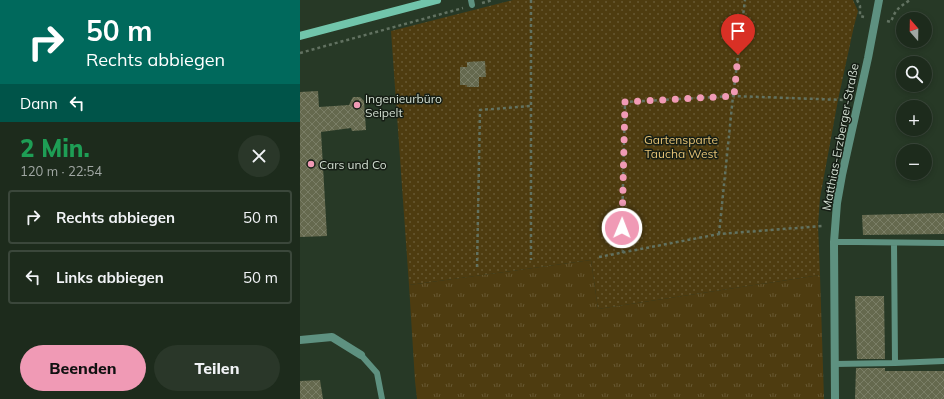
<!DOCTYPE html>
<html lang="de">
<head>
<meta charset="utf-8">
<style>
  body { margin:0; font-family:Mulish,sans-serif; background:#2a3729; color:#f1f3f6; height:100vh; display:flex; flex-direction:column; font-size:15px; white-space:nowrap }
  * { box-sizing:border-box; margin:0 }
  p { font-size:13px; color:#a0a7a3 }
  .icon { flex:none; width:22px; height:22px; fill:none; stroke:currentColor; stroke-width:2; stroke-linecap:round; stroke-linejoin:round }
  .map { position:relative; flex:1; overflow:hidden }
  .details { display:flex; flex-direction:column; background:#1d2b1c; width:300px }
  .details>* { flex:none }
  .top-card { background:#00695c; color:#fff; overflow:hidden }
  .needle { width:26px; rotate:340deg }
  .tools { position:absolute; left:596px; top:12px; display:grid; gap:8px }
  .tools a { display:grid; place-items:center; width:36px; height:36px; border-radius:50%; background:#1d2b1c; box-shadow:0 2px 6px #0003,0 0 0 1px #3b473b; font-size:20px }
  .pin { position:absolute; display:grid; place-items:center; width:34px; height:34px; color:#fff; margin:-41px -17px; border-radius:50% 50% 50% 0; rotate:-45deg; box-shadow:0 0 4px #0007 }
  .pin .icon { rotate:45deg }
  .me { position:absolute; width:44px; margin:-22px; rotate:1deg; stroke-linejoin:round; filter:drop-shadow(0 0 3px #0008) }
  .turn { display:flex; align-items:center; gap:14px; height:84px; padding:0 20px; font-size:18px }
  .turn .icon { width:52px; height:52px; stroke-width:2.5 }
  .turn b { display:block; font-size:28px; line-height:34px }
  .then { display:flex; align-items:center; height:38px; padding:0 20px; background:#0003; gap:8px; font-size:15px }
  .round { display:grid; place-items:center; flex:none; width:42px; height:42px; border-radius:21px; background:#2a3729 }
  .headline { display:flex; align-items:center; justify-content:space-between; height:68px; padding:0 20px }
  h1 { font-size:24px; font-weight:800; line-height:30px; color:#1e9e55 }
  .button { display:flex; gap:8px; margin-top:auto; padding:8px 20px }
  .button a { flex:1; height:46px; border-radius:24px; background:#f09ab5; color:#111; font-size:16px; font-weight:800; line-height:46px; text-align:center }
  .button a+a { background:#2a3729; color:#f1f3f6 }
  ul { padding:0; list-style:none }
  li { display:flex; align-items:center; gap:12px; height:54px; margin:0 8px 6px; padding:0 12px; border:2px solid #3b473b; border-radius:4px }
  li div { flex:1 }
  li b { display:block; font-size:15px }
  li em { font-style:normal }
  main { display:flex; flex:1; min-height:0 }
  .map>svg:first-child { display:block }
  .grass { fill:url(#grass-tufts) }
  .garden { fill:url(#garden-dots) }
  .building { fill:url(#building-cross-hatch) }
  .lines { fill:none; stroke-linecap:round; stroke-linejoin:round }
  .path { stroke:#627261; stroke-width:2.5; stroke-dasharray:3 3; stroke-linecap:butt }
  .lane { stroke:#5e9180; stroke-width:6 }
  .street { stroke:#5e9180; stroke-width:8 }
  .secondary { stroke:#71c5ab; stroke-width:8 }
  .route { stroke:#f09ab5; stroke-width:7; stroke-dasharray:0 12.6 }
  .poi-dot { fill:#f09ab5; stroke:#161e15; stroke-width:1.5 }
  .labels { text-anchor:middle; dominant-baseline:central; stroke-width:3; stroke-linejoin:round; paint-order:stroke }
  .poi-label { font-size:12px; fill:#d2ded1; stroke:#161e15; text-anchor:start }
  .street-label { font-size:12px; fill:#d2ded1; stroke:#161e15 }
  .park-label { font-size:12px; fill:#e4c174; stroke:#161e15 }
</style>
</head>
<body>
<main>
<section class="details">
<div class="top-card">
<div class="turn"><svg class="icon" aria-label="right" viewBox="0 0 24 24"><path d="M7 20v-9h11M14 6l5 5-5 5"/></svg><div><b>50 m</b>Rechts abbiegen</div></div>
<div class="then">Dann<svg class="icon" aria-label="left" viewBox="0 0 24 24"><path d="M17 20v-9H6M10 6l-5 5 5 5"/></svg></div>
</div>
<div class="headline"><div><h1>2 Min.</h1><p>120 m · 22:54</p></div><a class="round"><svg class="icon" aria-label="close" viewBox="0 0 24 24"><path d="M6 6l12 12M18 6L6 18"/></svg></a></div>
<ul>
<li><svg class="icon" aria-label="right" viewBox="0 0 24 24"><path d="M7 20v-9h11M14 6l5 5-5 5"/></svg><div><b>Rechts abbiegen</b></div><em>50 m</em></li>
<li><svg class="icon" aria-label="left" viewBox="0 0 24 24"><path d="M17 20v-9H6M10 6l-5 5 5 5"/></svg><div><b>Links abbiegen</b></div><em>50 m</em></li>
</ul>
<div class="button"><a>Beenden</a><a>Teilen</a></div>
</section>
<div class="map">
<svg width="644" height="399" viewBox="0 0 644 399">
  <defs>
    <pattern id="grass-tufts" width="24" height="20" patternUnits="userSpaceOnUse"><rect width="24" height="20" fill="#4e3c10"/><path d="M3 7l-1-3M5 7V3M7 7l1-3M15 17l-1-3M17 17v-4M19 17l1-3" fill="none" stroke="#675832"/></pattern>
    <pattern id="garden-dots" width="8" height="8" patternUnits="userSpaceOnUse"><rect width="8" height="8" fill="#4e3c10"/><path d="M2 2h.1M6 6h.1" fill="none" stroke="#675832" stroke-width="1.8" stroke-linecap="round"/></pattern>
    <pattern id="building-cross-hatch" width="8" height="8" patternUnits="userSpaceOnUse"><rect width="8" height="8" fill="#65694e"/><path d="M0 0l8 8M0 8l8-8" fill="none" stroke="#7a7e66"/></pattern>
  </defs>
  <rect width="100%" height="100%" fill="#273926"/>
  <!-- grass -->
  <path class="grass" d="M291,260L298,309L520,275L524,399H117L115,381L109,285Z"/>
  <!-- garden -->
  <path class="garden" d="M213,0H553L558,11L554,26L538,100L520,198L518,225L520,275L298,309L291,260L109,285L91,31Z"/>
  <!-- building -->
  <path class="building" d="M185,61L186,77H179V87H167V85H160V67H167V62Z
    M18,91L19,107L49,105L53,97H60L64,101L66,130L52,131L51,128L21,132L27,236L0,237V92Z
    M644,213V234L563,235L562,215Z
    M555,296H584L585,359H557Z
    M556,368H585V371H644V399H555Z
    M20,380L23,399H0V381Z"/>
  <g class="lines">
    <!-- path -->
    <path class="path" d="M231,0V260
      M557,0L560,6V16L564,17
      M182,3L193,0
      M587,21L591,22C595,10 599,7 610,0
      M0,53L163,8
      M419,234L433,96L445,0
      M323,253L322,228L325,102L433,96L545,100
      M299,257L419,234L522,226
      M177,267L180,110L230,106"/>
    <!-- lane -->
    <path class="lane" d="M171,0L172,5
      M534,242H557L644,243
      M594,243L595,363
      M61,355L77,373L82,399
      M535,364L595,363L644,361"/>
    <!-- street -->
    <path class="street" d="M0,340L32,337L61,355
      M535,399L534,242L537,203L542,175L568,58L579,0"/>
    <!-- secondary -->
    <path class="secondary" d="M0,36L137,0"/>
  </g>
  <g class="lines">
    <!-- route -->
    <path class="route" d="M322,228L325,102L434,96L438,55"/>
  </g>
  <!-- markers -->
  <g class="poi-dot">
    <circle cx="57" cy="105" r="4"/>
    <circle cx="11" cy="164" r="4"/>
  </g>
  <g class="labels">
    <!-- poi labels -->
    <g class="poi-label">
      <text x="65" y="98">Ingenieurbüro<tspan x="65" dy="14">Seipelt</tspan></text>
      <text x="19" y="164">Cars und Co</text>
    </g>
    <!-- street labels -->
    <g class="street-label">
      <text transform="translate(540 137) rotate(-79)">Matthias-Erzberger-Straße</text>
    </g>
    <!-- park labels -->
    <g class="park-label">
      <text x="381" y="139">Gartensparte<tspan x="381" dy="14">Taucha West</tspan></text>
    </g>
  </g>
</svg>
<div class="tools">
<a><svg class="needle" viewBox="-14 -14 28 28"><path d="M0-13l5 13h-10z" fill="#e53935"/><path d="M0 13l5-13h-10z" fill="#a0a7a3"/></svg></a>
<a><svg class="icon" aria-label="search" viewBox="0 0 24 24"><circle cx="10" cy="10" r="6"/><path d="M15 15l6 6"/></svg></a>
<a>+</a>
<a>−</a>
</div>
<div class="pin" style="left:438px;top:55px;background:#d93025"><svg class="icon" aria-label="arrive" viewBox="0 0 24 24"><path d="M6 21V4h12l-3 4 3 4H6"/></svg></div>
<svg class="me" style="left:322px;top:228px" viewBox="-20 -20 40 40"><circle r="17" fill="#f09ab5" stroke="#fff" stroke-width="3"/><path d="M0-11L8 9 0 5-8 9z" fill="#fff"/></svg>
</div>
</main>
</body>
</html>
